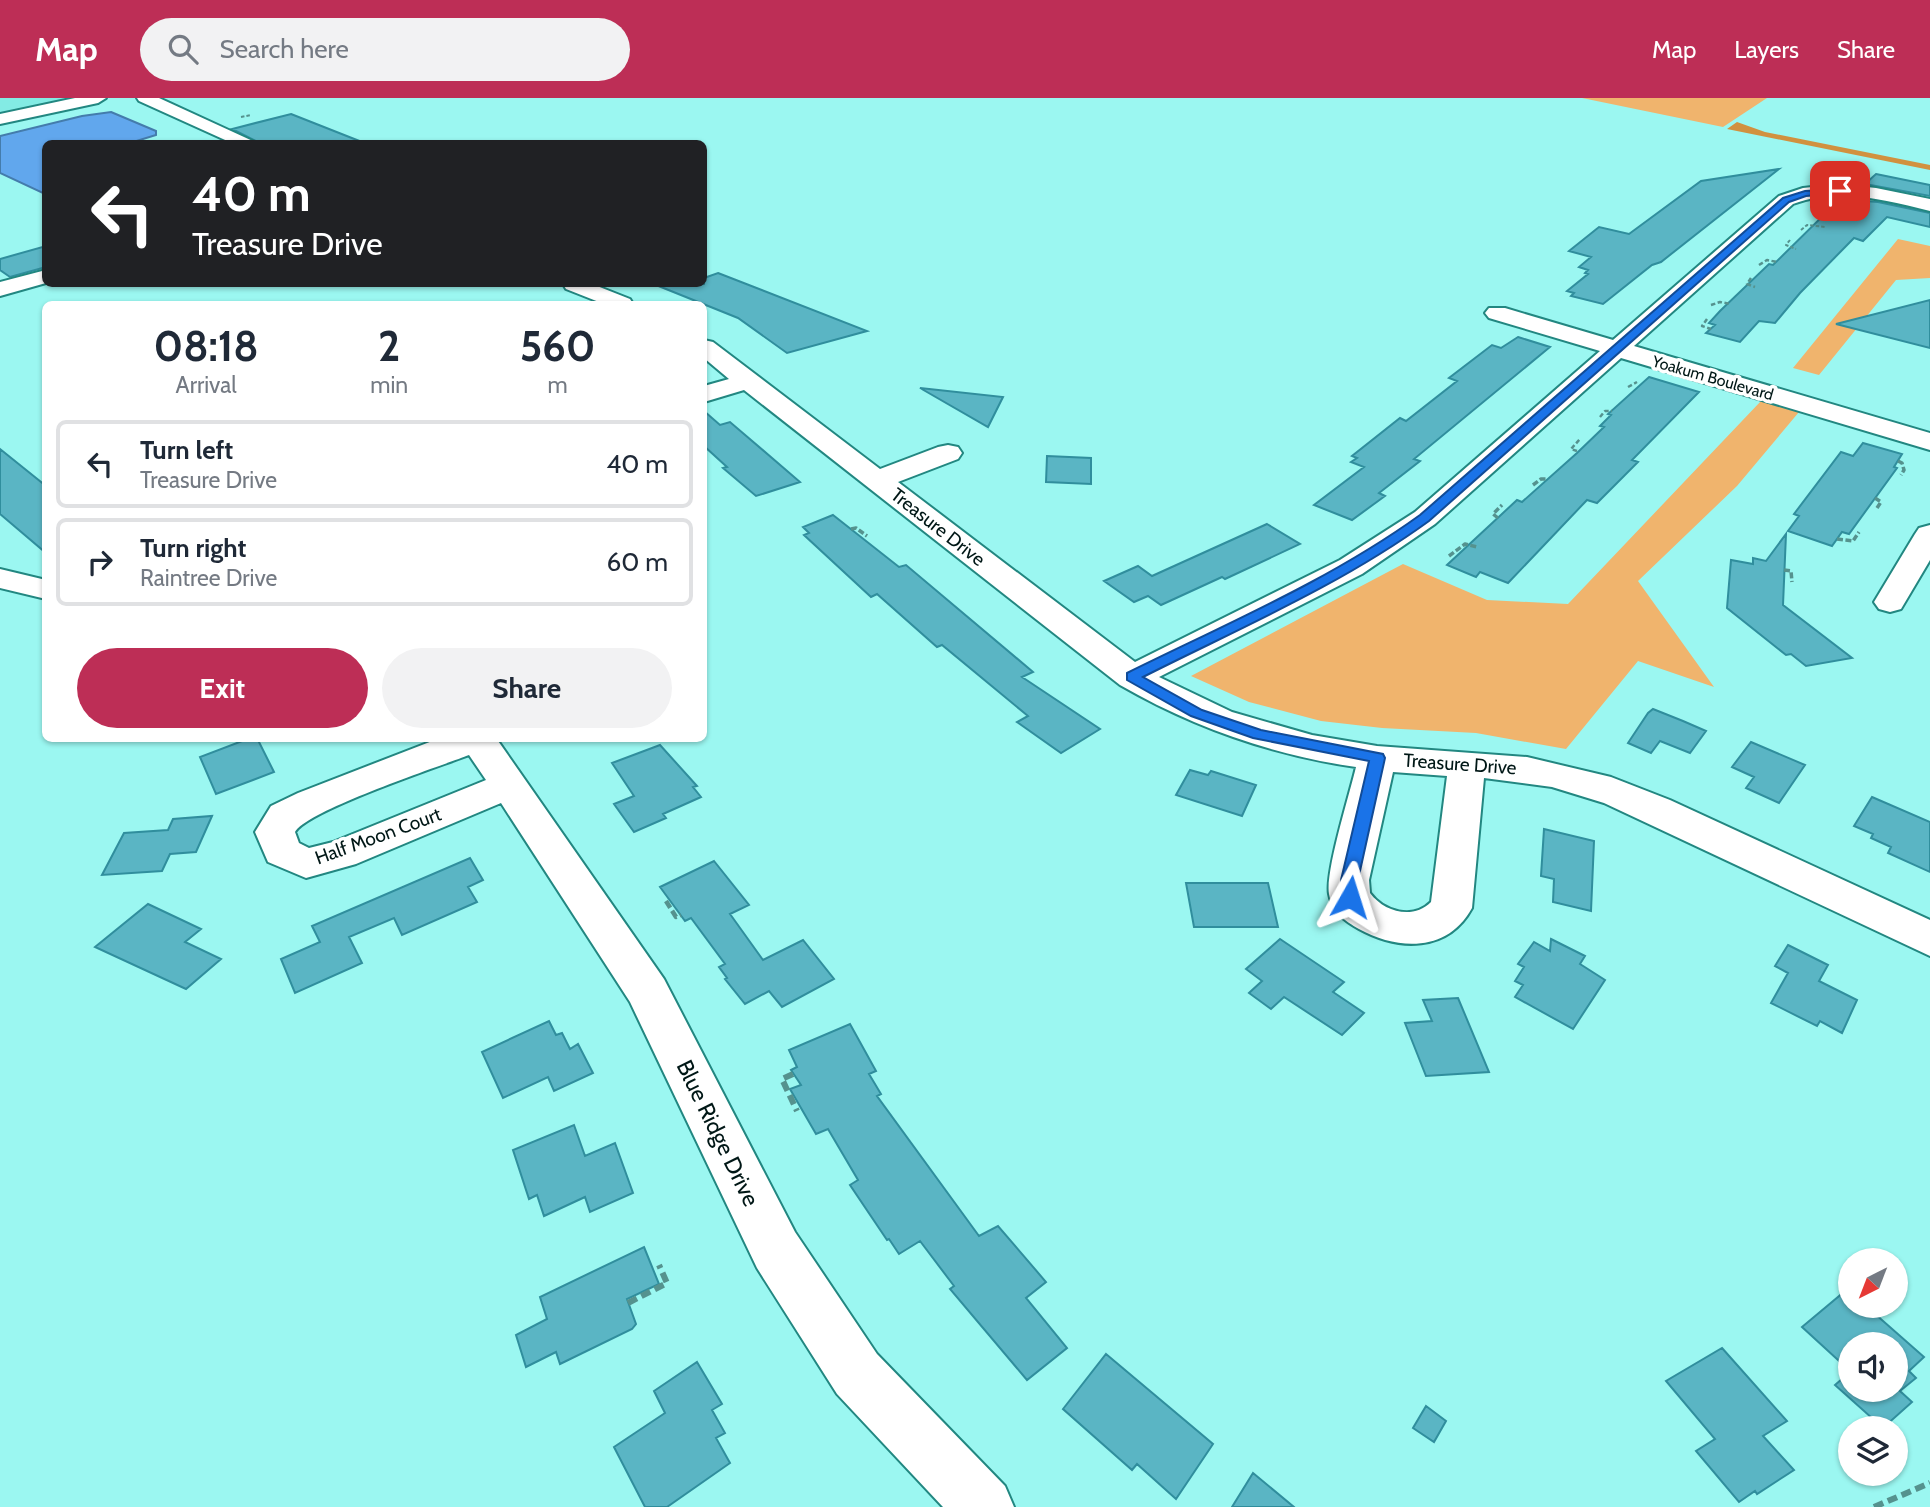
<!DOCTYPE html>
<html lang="en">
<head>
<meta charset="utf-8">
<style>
  body { margin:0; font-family:Cabin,sans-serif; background:#f2f2f3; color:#1f2937; height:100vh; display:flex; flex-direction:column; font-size:26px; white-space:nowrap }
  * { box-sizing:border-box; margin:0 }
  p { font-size:23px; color:#747a83 }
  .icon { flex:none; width:38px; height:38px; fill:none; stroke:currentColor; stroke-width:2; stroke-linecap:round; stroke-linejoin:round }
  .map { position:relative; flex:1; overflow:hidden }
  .panel { position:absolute; left:42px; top:203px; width:665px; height:441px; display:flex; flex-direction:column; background:#fff; border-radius:10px; box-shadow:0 2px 5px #0004 }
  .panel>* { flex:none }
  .top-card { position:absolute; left:42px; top:42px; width:665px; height:147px; border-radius:10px; box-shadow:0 2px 5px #0004; background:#202124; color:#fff; overflow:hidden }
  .needle { width:46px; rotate:222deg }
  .buttons { position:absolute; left:1838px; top:1150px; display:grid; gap:14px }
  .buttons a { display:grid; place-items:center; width:70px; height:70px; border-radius:50%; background:#fff; box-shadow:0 2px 5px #0004; font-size:35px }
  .pin { position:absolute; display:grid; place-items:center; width:60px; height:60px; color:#fff; margin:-30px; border-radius:14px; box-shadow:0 4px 10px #0006 }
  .me { position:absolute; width:77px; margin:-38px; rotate:6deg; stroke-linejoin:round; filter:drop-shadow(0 0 5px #0008) }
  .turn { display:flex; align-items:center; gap:24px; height:147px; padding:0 35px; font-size:32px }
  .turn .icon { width:91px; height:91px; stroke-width:2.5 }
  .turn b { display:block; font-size:49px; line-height:60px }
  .eta { display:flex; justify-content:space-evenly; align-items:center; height:119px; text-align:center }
  .eta b { font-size:42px; font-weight:700; line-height:49px }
  .primary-button { display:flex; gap:14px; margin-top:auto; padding:14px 35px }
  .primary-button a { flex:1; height:80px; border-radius:42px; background:#bd2e56; color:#fff; font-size:28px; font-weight:700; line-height:80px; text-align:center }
  .primary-button a+a { background:#f2f2f3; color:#1f2937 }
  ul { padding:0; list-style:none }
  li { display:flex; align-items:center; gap:21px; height:88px; margin:0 14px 10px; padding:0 21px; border:4px solid #e0e1e3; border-radius:10px }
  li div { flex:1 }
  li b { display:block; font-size:26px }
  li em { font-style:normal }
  header { display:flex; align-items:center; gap:42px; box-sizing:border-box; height:98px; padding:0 35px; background:#bd2e56; color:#fff }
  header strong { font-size:33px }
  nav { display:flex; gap:38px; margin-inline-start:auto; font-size:24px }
  .search { width:490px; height:63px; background:#f2f2f3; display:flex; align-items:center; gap:18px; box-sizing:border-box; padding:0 24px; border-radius:38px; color:#747a83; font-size:26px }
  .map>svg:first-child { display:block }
  .built { fill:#83ebe4 }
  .green { fill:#f0b46d }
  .forest { fill:#d1913f }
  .water { fill:#61a7ed; stroke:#447cac; stroke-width:2 }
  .building { fill:#5ab5c4; stroke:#308e9d; stroke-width:2 }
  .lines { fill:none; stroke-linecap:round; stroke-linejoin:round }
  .minor-casing { stroke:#228781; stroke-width:4 }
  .path-far4 { stroke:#55928e; stroke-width:2; stroke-dasharray:3.5 2; stroke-linecap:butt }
  .path-far3 { stroke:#55928e; stroke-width:2.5; stroke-dasharray:4.5 2.5; stroke-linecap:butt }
  .path-far2 { stroke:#55928e; stroke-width:3.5; stroke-dasharray:6 2.5; stroke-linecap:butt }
  .path-far1 { stroke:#55928e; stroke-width:4.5; stroke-dasharray:8 3.5; stroke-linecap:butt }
  .path { stroke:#55928e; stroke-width:6; stroke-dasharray:10 5; stroke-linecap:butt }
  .minor { fill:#fff; fill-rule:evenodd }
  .route { fill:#1a73e8; stroke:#114b97; stroke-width:2 }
  .labels { text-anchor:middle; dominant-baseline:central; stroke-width:7; stroke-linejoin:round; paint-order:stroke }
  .far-street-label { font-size:16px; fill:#001716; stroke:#fff }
  .street-label { font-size:19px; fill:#001716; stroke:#fff }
  .near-street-label { font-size:23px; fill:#001716; stroke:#fff }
</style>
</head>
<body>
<header>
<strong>Map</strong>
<div class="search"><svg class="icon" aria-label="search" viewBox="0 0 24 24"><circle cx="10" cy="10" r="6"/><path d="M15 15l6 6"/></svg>Search here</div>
<nav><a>Map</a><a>Layers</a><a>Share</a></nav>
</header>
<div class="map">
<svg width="1930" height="1409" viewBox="0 0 1930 1409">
  <rect width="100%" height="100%" fill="#9bf7f1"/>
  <!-- built -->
  <path class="built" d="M0,0H69L0,15Z"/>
  <!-- green -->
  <path class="green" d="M1582,0H1767L1723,29Z
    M1898,141L1930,148V180L1896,182L1819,277L1793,270Z
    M1761,303L1799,314L1737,388L1638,483L1714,589L1638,563L1566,651L1476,635L1382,630L1321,623L1249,604L1191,578L1403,466L1487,502L1568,506Z"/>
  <!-- forest -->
  <path class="forest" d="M1737,24L1765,34L1930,67V72L1727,31Z"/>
  <!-- water -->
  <path class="water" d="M111,14L156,33V37L130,45L46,46L45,96L0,75V38L82,18Z"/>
  <!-- building -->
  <path class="building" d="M291,16L362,44V46H262L232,31Z
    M1779,71L1661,164L1652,167L1603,206L1571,198L1574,195L1567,193L1588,176L1585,175L1588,172L1579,169L1591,159L1569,153L1599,129L1629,136L1701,83Z
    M1876,76L1930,87V98L1865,86Z
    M1840,101L1878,104L1930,115V129L1887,119L1863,143L1854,140L1800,195L1775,225L1759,223L1740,244L1706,235L1715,227L1709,225L1720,213L1769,166L1773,167Z
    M46,148V169L10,179L0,172V161Z
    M718,175L867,233L787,255L738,220L656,187L704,186V180Z
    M1930,202V250L1836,226Z
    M1518,239L1550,249L1414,361L1420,363L1379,395L1385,398L1352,422L1314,407L1364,369L1351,364L1357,360L1352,358L1400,320L1406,323L1457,283L1449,280L1492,247L1501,250Z
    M1649,279L1699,294L1632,362L1638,364L1597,405L1587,402L1508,485L1480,474L1476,479L1447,467L1517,402L1522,404L1577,355L1604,329L1600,328L1611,317L1608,316Z
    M920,290L1003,299L988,329Z
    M704,313L720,327L730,324L800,384L756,398L723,370L727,369L704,348Z
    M1863,345L1902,356L1894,369L1897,370L1849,436L1842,434L1832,448L1788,433L1799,418L1794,416L1841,354L1853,358Z
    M0,351L46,388V455L0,416Z
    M1047,358L1091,360V386L1046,384Z
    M833,417L899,469L906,467L1033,574L1022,579L1100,631L1061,655L1017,624L1028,618L942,547L937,549L877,496L871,499L804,437L809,435L803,429Z
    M1267,426L1300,446L1225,481L1222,479L1161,507L1148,498L1134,504L1104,483L1138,468L1152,478Z
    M1786,436L1783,507L1852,560L1806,568L1791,556L1786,557L1727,510L1731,462L1753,466V460L1766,463Z
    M1653,611L1683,623L1706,633L1690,655L1660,643L1651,655L1628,645L1648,615Z
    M250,640H257L274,674L216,696L200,659Z
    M1751,644L1805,667L1779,705L1746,690L1754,679L1732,669Z
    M660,647L697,688L693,689L701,699L663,716L666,720L634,734L614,706L634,698L612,665Z
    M1190,672L1208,677L1211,673L1256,687L1242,718L1176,697Z
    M1872,699L1930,724V774L1888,755L1891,749L1871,740L1873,736L1854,728Z
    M212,718L196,754L170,756L162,773L102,777L124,735L168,732L173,721Z
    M1544,731L1594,743L1591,813L1553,804L1554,781L1541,778Z
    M470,760L483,782L468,789L477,804L402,837L394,820L349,839L362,865L295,895L281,861L320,844L312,828Z
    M714,763L749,807L730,816L763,862L803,842L834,881L782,909L769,893L745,906L725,881L727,880L719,869L725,866L691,820L685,823L660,789Z
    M1186,785H1268L1278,829H1194Z
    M148,806L201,831L185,844L221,861L186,891L95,849Z
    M1280,841L1344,884L1333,894L1364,915L1342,937L1284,899L1271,911L1249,895L1262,883L1246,871Z
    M1551,841L1585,858L1580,866L1605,882L1573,931L1515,899L1523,887L1515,883L1524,869L1518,866L1534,844L1550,853Z
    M1788,847L1828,867L1819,883L1857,902L1842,935L1820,923L1817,928L1771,905L1788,875L1775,868Z
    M1458,900L1489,974L1426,978L1405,925L1432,923L1423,902Z
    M549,923L556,937L562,935L570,951L578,946L593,975L554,993L548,979L503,1000L482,954Z
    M850,926L876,973L869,976L881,996L877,998L979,1138L998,1128L1046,1184L1026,1200L1067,1250L1027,1282L950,1191L954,1188L920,1143L899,1156L889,1141L887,1142L850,1087L858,1082L828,1031L816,1036L790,991L801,987L791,972L797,969L789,952Z
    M574,1027L585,1058L615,1045L633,1095L590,1114L585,1099L544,1118L537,1097L529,1101L513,1052Z
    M644,1149L659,1186L627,1201L636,1226L632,1231L560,1266L556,1254L526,1269L516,1237L547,1221L540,1199Z
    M1850,1189V1208H1866L1924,1259L1909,1273L1916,1280L1900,1293L1912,1304L1883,1330L1835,1287L1850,1274V1292H1895V1246H1850V1273L1802,1229Z
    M1722,1250L1787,1323L1763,1338L1794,1372L1757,1396L1755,1393L1739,1404L1696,1353L1715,1341L1666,1283Z
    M1106,1256L1213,1346L1176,1401L1137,1366L1132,1372L1063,1311Z
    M697,1264L722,1306L712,1312L725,1335L716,1340L730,1365L667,1409H645L614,1349L665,1315L654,1293Z
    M1426,1308L1446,1323L1434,1344L1413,1330Z
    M1253,1375L1294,1409H1232Z"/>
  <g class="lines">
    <defs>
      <path id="minor" d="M75,0H106L98,5L0,26V16Z
        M137,0H159L259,46H234L139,3Z
        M1839,86L1876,90L1930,101V113C1885,102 1838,89 1793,106L1634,248L1930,335V352L1621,260L1435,426L1362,476L1159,579L1232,614L1312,637L1377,648L1527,659L1611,679L1670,702L1930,822V858L1604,705L1552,689L1484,680L1472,810C1448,854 1399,853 1359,831C1345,823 1332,814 1329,796C1325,774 1350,695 1356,669C1272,657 1193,629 1120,587L744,292L704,304V288L729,281L704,260V242L713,244L880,371L938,349L948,347L958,349L962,355L958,361L898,384L1135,564L1340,462L1415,414L1600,253L1489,220L1485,215L1489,210H1505L1613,242L1779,98L1803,90ZM1393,674L1447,678L1431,804C1413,822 1384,814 1370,795L1369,782Z
        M46,172V185L0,198V184Z
        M563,186H592L630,201L633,206H604L566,191Z
        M1930,427V462L1901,511L1890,514L1879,511L1874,504L1915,436L1919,430Z
        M0,471L46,482V501L0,490Z
        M440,640H496L664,881L795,1134L877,1256L1005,1388L1014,1409H943L837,1296L757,1170L630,904L501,705L356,766L306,780L268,764L255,734L271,708L298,695ZM469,657L486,682L333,744L309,750L299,745L295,734C308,712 438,669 469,657Z"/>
    </defs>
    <!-- minor casing -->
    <use href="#minor" class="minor-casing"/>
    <!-- path-far4 -->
    <path class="path-far4" d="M241,19L251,17
      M1801,132L1807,127L1825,129
      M1790,142L1786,147L1796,151"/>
    <!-- path-far3 -->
    <path class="path-far3" d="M1759,167L1767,162L1777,164
      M1751,180L1747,186L1755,189
      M1711,207L1720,204L1731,206
      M1707,221L1702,228L1711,231
      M1628,289L1637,284
      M1600,319L1605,313H1612
      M1577,353L1571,351L1580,341"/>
    <!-- path-far2 -->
    <path class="path-far2" d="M1898,363L1902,365L1904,372L1901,377
      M1533,387L1541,381H1548
      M1875,400L1881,404L1877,410
      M1498,420L1493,416L1502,407
      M851,431L856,430L867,438
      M1837,441L1853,443L1859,434
      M1449,458L1465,446L1477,449
      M1784,472L1791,473L1792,484"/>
    <!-- path-far1 -->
    <path class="path-far1" d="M666,803L676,819L681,817"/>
    <!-- path -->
    <path class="path" d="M793,976L782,981L797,1013
      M628,1205L667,1185L659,1167
      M1874,1409L1930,1385"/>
    <!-- minor -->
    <use href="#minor" class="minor"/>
  </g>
  <!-- route -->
  <path class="route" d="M1840,91L1843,95L1806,98L1789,104L1429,423C1341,487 1240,530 1143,579L1202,612L1261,632L1383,656L1385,660L1358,782L1356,804H1344L1341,782L1369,663L1253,640L1191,618L1127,582V575C1226,526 1330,482 1420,417L1783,100L1805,93Z"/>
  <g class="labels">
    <!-- far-street labels -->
    <g class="far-street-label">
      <text transform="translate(1713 280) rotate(16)">Yoakum Boulevard</text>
    </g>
    <!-- street labels -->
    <g class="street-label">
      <text transform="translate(938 429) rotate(38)">Treasure Drive</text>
      <text transform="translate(1460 666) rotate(4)">Treasure Drive</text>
      <text transform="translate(378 738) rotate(-20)">Half Moon Court</text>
    </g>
    <!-- near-street labels -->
    <g class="near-street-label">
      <text transform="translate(718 1035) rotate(64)">Blue Ridge Drive</text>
    </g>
  </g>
</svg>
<div class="buttons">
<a><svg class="needle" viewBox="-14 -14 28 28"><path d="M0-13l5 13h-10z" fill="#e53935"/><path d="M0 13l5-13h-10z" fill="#747a83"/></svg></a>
<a><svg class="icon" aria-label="sound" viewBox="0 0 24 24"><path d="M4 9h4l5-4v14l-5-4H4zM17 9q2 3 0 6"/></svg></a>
<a><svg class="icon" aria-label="layers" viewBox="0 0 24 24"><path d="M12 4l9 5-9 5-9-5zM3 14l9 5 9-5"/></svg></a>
</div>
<div class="pin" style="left:1840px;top:93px;background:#d93025"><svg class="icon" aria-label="arrive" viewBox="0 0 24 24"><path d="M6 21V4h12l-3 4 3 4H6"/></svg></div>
<svg class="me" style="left:1350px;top:799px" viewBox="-20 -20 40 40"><path d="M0-17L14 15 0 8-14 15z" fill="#1a73e8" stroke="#fff" stroke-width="4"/></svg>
<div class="top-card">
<div class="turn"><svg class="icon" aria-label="left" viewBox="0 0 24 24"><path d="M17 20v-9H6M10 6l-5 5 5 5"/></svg><div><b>40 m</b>Treasure Drive</div></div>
</div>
<section class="panel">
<div class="eta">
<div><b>08:18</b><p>Arrival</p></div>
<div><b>2</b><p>min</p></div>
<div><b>560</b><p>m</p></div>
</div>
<ul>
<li><svg class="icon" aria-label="left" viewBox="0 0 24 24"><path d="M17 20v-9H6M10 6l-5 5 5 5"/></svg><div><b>Turn left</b><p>Treasure Drive</p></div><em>40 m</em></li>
<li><svg class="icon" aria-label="right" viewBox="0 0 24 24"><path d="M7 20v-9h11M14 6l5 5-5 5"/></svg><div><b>Turn right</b><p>Raintree Drive</p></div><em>60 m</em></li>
</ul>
<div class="primary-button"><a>Exit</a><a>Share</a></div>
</section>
</div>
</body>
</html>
